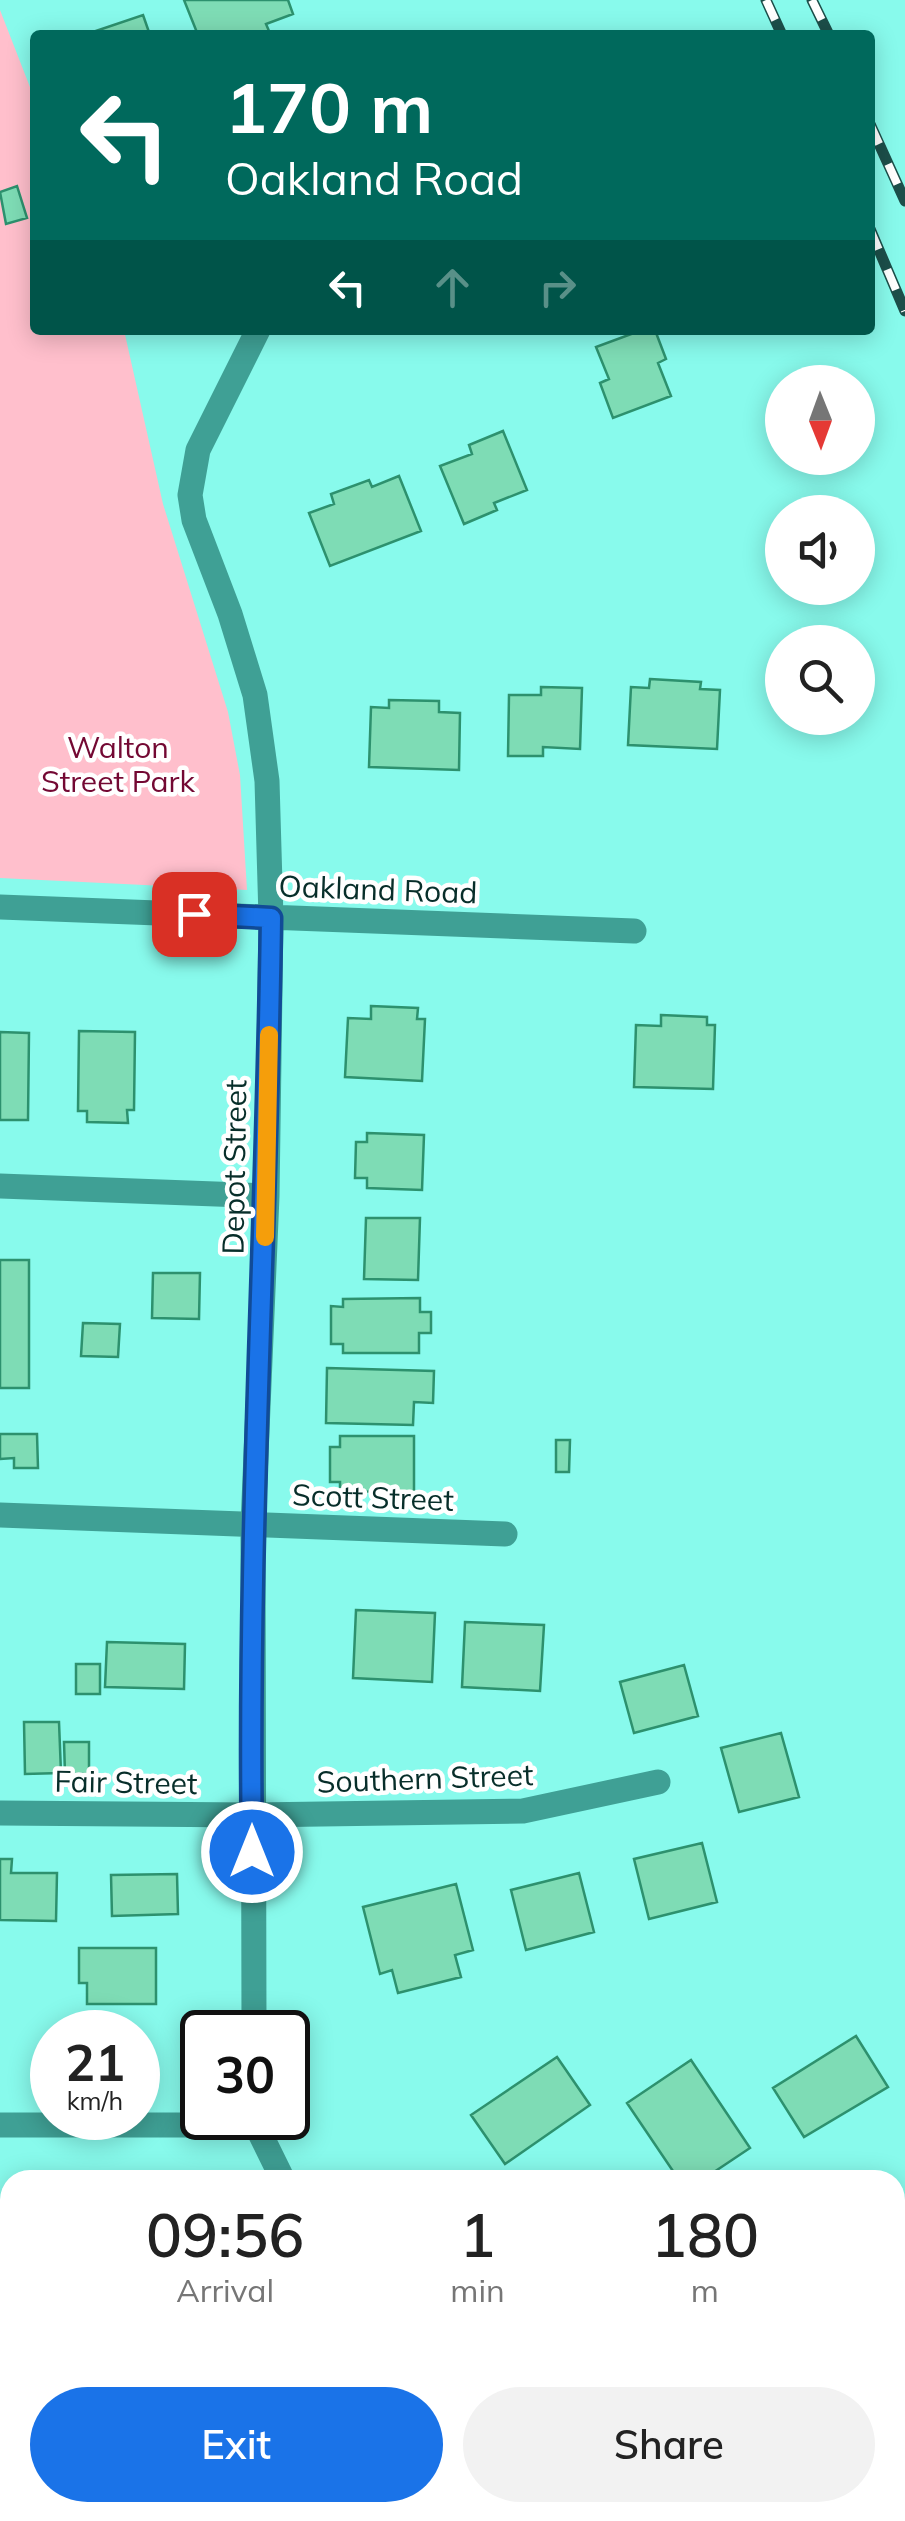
<!DOCTYPE html>
<html lang="en">
<head>
<meta charset="utf-8">
<style>
  body { margin:0; font-family:Mulish,sans-serif; background:#f2f2f2; color:#222; height:100vh; display:flex; flex-direction:column; font-size:38px; white-space:nowrap }
  * { box-sizing:border-box; margin:0 }
  p { font-size:32px; color:#767676 }
  .icon { flex:none; width:55px; height:55px; fill:none; stroke:currentColor; stroke-width:2; stroke-linecap:round; stroke-linejoin:round }
  .map { position:relative; flex:1; overflow:hidden }
  .sheet { position:absolute; left:0px; top:2170px; width:905px; height:352px; display:flex; flex-direction:column; background:#fff; border-radius:30px 30px 0 0; box-shadow:0 5px 25px #0003 }
  .sheet>* { flex:none }
  .top-card { position:absolute; left:30px; top:30px; width:845px; height:305px; border-radius:10px; box-shadow:0 5px 25px #0003; background:#00695c; color:#fff; overflow:hidden }
  .needle { width:65px; rotate:179deg }
  .buttons { position:absolute; left:765px; top:365px; display:grid; gap:20px }
  .buttons a { display:grid; place-items:center; width:110px; height:110px; border-radius:50%; background:#fff; box-shadow:0 5px 25px #0003; font-size:50px }
  .speed { position:absolute; left:30px; top:2010px; display:flex; gap:20px; font-size:50px; font-weight:700; text-align:center }
  .speed>* { display:grid; place-content:center; width:130px; height:130px; border-radius:50%; background:#fff; box-shadow:0 5px 25px #0003; line-height:1 }
  .speed small { font-size:25px; font-weight:400 }
  .speed .limit { border:5px solid #111; border-radius:15px; background:#fff; color:#111 }
  .pin { position:absolute; display:grid; place-items:center; width:85px; height:85px; color:#fff; margin:-42px; border-radius:20px; box-shadow:0 5px 15px #0006 }
  .me { position:absolute; width:110px; margin:-55px; rotate:0deg; stroke-linejoin:round; filter:drop-shadow(0 0 8px #0008) }
  .turn { display:flex; align-items:center; gap:35px; height:210px; padding:0 30px; font-size:45px }
  .turn .icon { width:130px; height:130px; stroke-width:2.5 }
  .turn b { display:block; font-size:70px; line-height:85px }
  .lanes { display:flex; align-items:center; height:95px; padding:0 30px; background:#0003; justify-content:center; gap:50px; direction:ltr }
  .lanes .off { opacity:.35 }
  .eta { display:flex; justify-content:space-evenly; align-items:center; height:170px; text-align:center }
  .eta b { font-size:60px; font-weight:600; line-height:70px }
  .cta { display:flex; gap:20px; margin-top:auto; padding:20px 30px }
  .cta a { flex:1; height:115px; border-radius:60px; background:#1a73e8; color:#fff; font-size:40px; font-weight:600; line-height:115px; text-align:center }
  .cta a+a { background:#f2f2f2; color:#222 }
  .map>svg:first-child { display:block }
  .green { fill:#ffbfcc }
  .building { fill:#7edcb5; stroke:#2d916e; stroke-width:2.5 }
  .lines { fill:none; stroke-linecap:round; stroke-linejoin:round }
  .street { stroke:#3fa095; stroke-width:25 }
  .secondary { stroke:#17756c; stroke-width:25 }
  .rail-casing { stroke:#1c4f4a; stroke-width:11 }
  .rail { stroke:#fff; stroke-width:8; stroke-dasharray:22; stroke-linecap:butt }
  .route-casing { stroke:#114b97; stroke-width:25 }
  .route { stroke:#1a73e8; stroke-width:18 }
  .slow { stroke:#f59e0b; stroke-width:18 }
  .labels { text-anchor:middle; dominant-baseline:central; stroke-width:9; stroke-linejoin:round; paint-order:stroke }
  .park-label { font-size:30px; fill:#730833; stroke:#fff }
  .street-label { font-size:30px; fill:#072e2a; stroke:#fff }
</style>
</head>
<body>
<div class="map">
<svg width="905" height="2521" viewBox="0 0 905 2521">
  <rect width="100%" height="100%" fill="#88faec"/>
  <!-- green -->
  <path class="green" d="M0,10L35,100V330H124L163,504L228,712L240,775L247,890L0,878Z"/>
  <!-- building -->
  <path class="building" d="M184,0H288L293,14L266,24L269,31L258,35H198Z
    M143,15L150,35H84Z
    M17,186L27,218L6,224L0,192Z
    M642,330H655L666,359L658,363L671,396L613,418L600,383L609,379L596,347Z
    M503,431L527,490L494,503L497,510L464,524L440,466L472,454L469,445Z
    M399,476L421,531L330,566L309,513L334,504L331,494L369,480L372,487Z
    M650,679L701,682L700,689L720,690L717,749L628,745L631,687L649,688Z
    M541,687L582,688L580,749L543,747V756H508L509,695H541Z
    M389,700L439,701V712L460,713L459,770L369,767L371,707L389,708Z
    M371,1006L418,1008L417,1019H425L422,1081L345,1077L348,1018L371,1019Z
    M661,1015L707,1017V1025H715L713,1089L634,1087L636,1025L661,1026Z
    M79,1031L135,1032L134,1110H127L128,1123L87,1122V1111H78Z
    M0,1032L29,1033L28,1120H0Z
    M367,1133L424,1135L422,1190L367,1188V1178H355L356,1142H367Z
    M366,1218H420L418,1280L364,1279Z
    M0,1260H29V1388H0Z
    M153,1273H200L199,1319L152,1318Z
    M420,1298V1312H431V1333H419V1353H343V1344H331V1306L343,1307V1299Z
    M83,1323L120,1324L118,1357L81,1356Z
    M327,1368L434,1371L433,1403L414,1402L413,1425L326,1423Z
    M0,1434H37L38,1468H14V1458L0,1459Z
    M340,1436H414V1491L340,1492V1482H330V1447H340Z
    M556,1440H570L569,1472H556Z
    M356,1610L435,1613L432,1682L353,1678Z
    M465,1622L544,1625L540,1691L462,1687Z
    M107,1642L185,1644L184,1689L105,1687Z
    M76,1664H100V1694H76Z
    M684,1665L698,1716L634,1733L620,1682Z
    M24,1722H59L61,1773L25,1774Z
    M781,1733L799,1797L739,1812L721,1748Z
    M64,1742H89V1774H65Z
    M702,1843L717,1902L649,1919L634,1859Z
    M0,1859H12L11,1873H57L56,1921L0,1920Z
    M579,1873L594,1932L526,1950L511,1890Z
    M177,1874L178,1914L112,1916L111,1875Z
    M456,1884L473,1950L455,1955L461,1977L398,1993L392,1970L380,1974L363,1907Z
    M79,1948H156V2004H87V1983H79Z
    M856,2036L888,2087L804,2137L773,2088Z
    M557,2057L590,2105L505,2164L471,2115Z
    M691,2060L750,2148L702,2180H679L627,2103Z
    M0,2230H10V2290L8,2285L0,2284Z
    M895,2332L905,2346V2365L895,2372Z
    M897,2430L905,2444V2503L895,2509Z
    M633,2512H708L714,2521H638Z"/>
  <g class="lines">
    <!-- street -->
    <path class="street" d="M0,907L634,931
      M0,1186L267,1196
      M0,1515L505,1534
      M0,1813L251,1815L523,1811L658,1782
      M254,2032L253,1525L267,1196L271,918L267,781L255,695L230,614L194,520L190,495L198,450L258,330
      M256,2118V2125L283,2180
      M0,2125H256
      M804,2512L811,2521"/>
    <!-- secondary -->
    <path class="secondary" d="M445,2512L449,2521
      M29,2521L55,2512"/>
    <defs>
      <path id="rail" d="M766,0L782,35
        M812,0L829,35
        M870,124L905,201
        M870,229L905,311"/>
    </defs>
    <!-- rail casing -->
    <use href="#rail" class="rail-casing"/>
    <!-- rail -->
    <use href="#rail" class="rail"/>
  </g>
  <g class="lines">
    <defs>
      <path id="route" d="M194,914L271,918C267,1229 247,1540 252,1852"/>
    </defs>
    <!-- route casing -->
    <use href="#route" class="route-casing"/>
    <!-- route -->
    <use href="#route" class="route"/>
    <!-- slow -->
    <path class="slow" d="M265,1237L269,1035"/>
  </g>
  <g class="labels">
    <!-- park labels -->
    <g class="park-label">
      <text x="118" y="747">Walton<tspan x="118" dy="34">Street Park</tspan></text>
    </g>
    <!-- street labels -->
    <g class="street-label">
      <text transform="translate(378 889) rotate(2)">Oakland Road</text>
      <text transform="translate(234 1167) rotate(-89)">Depot Street</text>
      <text transform="translate(373 1497) rotate(2)">Scott Street</text>
      <text transform="translate(425 1778) rotate(-2)">Southern Street</text>
      <text transform="translate(126 1782) rotate(1)">Fair Street</text>
    </g>
  </g>
</svg>
<div class="buttons">
<a><svg class="needle" viewBox="-14 -14 28 28"><path d="M0-13l5 13h-10z" fill="#e53935"/><path d="M0 13l5-13h-10z" fill="#767676"/></svg></a>
<a><svg class="icon" aria-label="sound" viewBox="0 0 24 24"><path d="M4 9h4l5-4v14l-5-4H4zM17 9q2 3 0 6"/></svg></a>
<a><svg class="icon" aria-label="search" viewBox="0 0 24 24"><circle cx="10" cy="10" r="6"/><path d="M15 15l6 6"/></svg></a>
</div>
<div class="speed"><div>21<small>km/h</small></div><div class="limit">30</div></div>
<div class="pin" style="left:194px;top:914px;background:#d93025"><svg class="icon" aria-label="arrive" viewBox="0 0 24 24"><path d="M6 21V4h12l-3 4 3 4H6"/></svg></div>
<svg class="me" style="left:252px;top:1852px" viewBox="-20 -20 40 40"><circle r="17" fill="#1a73e8" stroke="#fff" stroke-width="3"/><path d="M0-11L8 9 0 5-8 9z" fill="#fff"/></svg>
<div class="top-card">
<div class="turn"><svg class="icon" aria-label="left" viewBox="0 0 24 24"><path d="M17 20v-9H6M10 6l-5 5 5 5"/></svg><div><b>170 m</b>Oakland Road</div></div>
<div class="lanes"><svg class="icon" aria-label="left" viewBox="0 0 24 24"><path d="M17 20v-9H6M10 6l-5 5 5 5"/></svg><svg class="icon off" aria-label="ahead" viewBox="0 0 24 24"><path d="M12 20V5M6 11l6-6 6 6"/></svg><svg class="icon off" aria-label="right" viewBox="0 0 24 24"><path d="M7 20v-9h11M14 6l5 5-5 5"/></svg></div>
</div>
<section class="sheet">
<div class="eta">
<div><b>09:56</b><p>Arrival</p></div>
<div><b>1</b><p>min</p></div>
<div><b>180</b><p>m</p></div>
</div>
<div class="cta"><a>Exit</a><a>Share</a></div>
</section>
</div>
</body>
</html>
